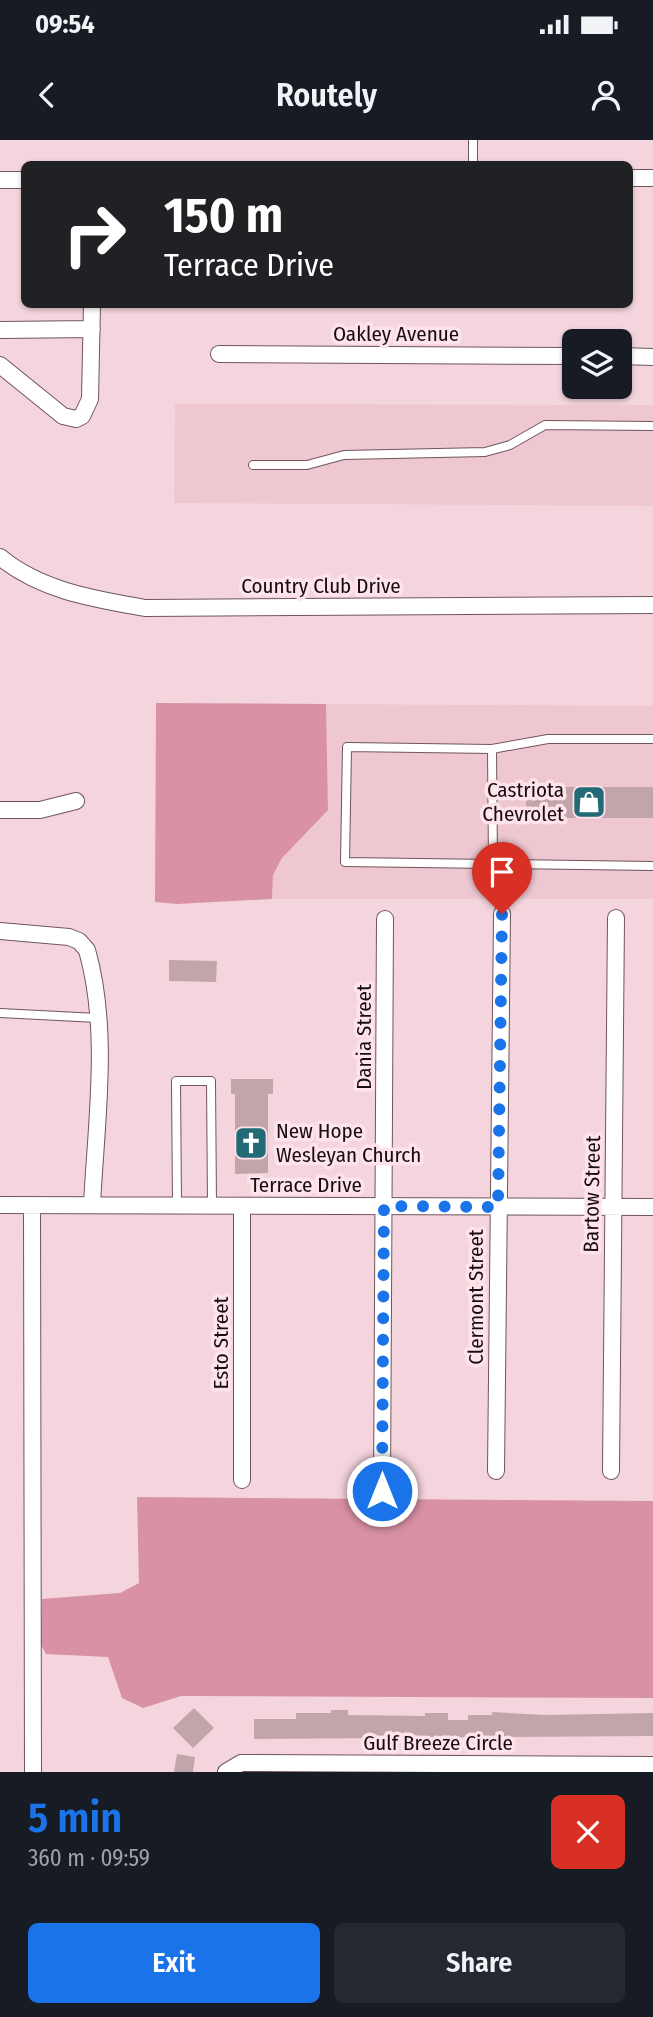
<!DOCTYPE html>
<html lang="en">
<head>
<meta charset="utf-8">
<style>
  body { margin:0; font-family:"Fira Sans Condensed",sans-serif; background:#242831; color:#f1f3f6; height:100vh; display:flex; flex-direction:column; font-size:26px; white-space:nowrap }
  * { box-sizing:border-box; margin:0 }
  p { font-size:23px; color:#9ea1a6 }
  .icon { flex:none; width:38px; height:38px; fill:none; stroke:currentColor; stroke-width:2; stroke-linecap:round; stroke-linejoin:round }
  .map { position:relative; height:1632px; overflow:hidden }
  .details { display:flex; flex-direction:column; background:#171b24; flex:1 }
  .details>* { flex:none }
  .banner { position:absolute; left:21px; top:21px; width:612px; height:147px; border-radius:10px; box-shadow:0 2px 5px #0004; background:#202124; color:#fff; overflow:hidden }
  .tools { position:absolute; left:562px; top:189px; display:grid; gap:14px }
  .tools a { display:grid; place-items:center; width:70px; height:70px; border-radius:10px; background:#171b24; box-shadow:0 2px 5px #0004; font-size:35px }
  .pin { position:absolute; display:grid; place-items:center; width:60px; height:60px; color:#fff; margin:-72px -30px; border-radius:50% 50% 50% 0; rotate:-45deg; box-shadow:0 0 7px #0007 }
  .pin .icon { rotate:45deg }
  .me { position:absolute; width:77px; margin:-38px; rotate:0deg; stroke-linejoin:round; filter:drop-shadow(0 0 5px #0008) }
  .turn { display:flex; align-items:center; gap:24px; height:147px; padding:0 28px; font-size:32px }
  .turn .icon { width:91px; height:91px; stroke-width:2.5 }
  .turn b { display:block; font-size:49px; line-height:60px }
  .round { display:grid; place-items:center; flex:none; width:74px; height:74px; border-radius:10px; background:#242831 }
  .head { display:flex; align-items:center; justify-content:space-between; height:119px; padding:0 28px }
  h1 { font-size:42px; font-weight:600; line-height:52px; color:#1a73e8 }
  .action { display:flex; gap:14px; margin-top:auto; padding:14px 28px }
  .action a { flex:1; height:80px; border-radius:10px; background:#1a73e8; color:#fff; font-size:28px; font-weight:600; line-height:80px; text-align:center }
  .action a+a { background:#242831; color:#f1f3f6 }
  .status { display:flex; justify-content:space-between; align-items:center; height:49px; padding:0 35px; background:#171b24; direction:ltr }
  .status svg { height:19px; fill:currentColor }
  header { display:flex; justify-content:space-between; align-items:center; height:91px; padding:0 28px; background:#171b24; font-size:32px; font-weight:600 }
  .map>svg:first-child { display:block }
  .built { fill:#efc7d1 }
  .forest { fill:#d991a5 }
  .building { fill:#c2a4ab }
  .lines { fill:none; stroke-linecap:round; stroke-linejoin:round }
  .service-casing { stroke:#70555c; stroke-width:10 }
  .minor-casing { stroke:#70555c; stroke-width:18 }
  .service { stroke:#fff; stroke-width:8 }
  .minor { stroke:#fff; stroke-width:16 }
  .route { stroke:#1a73e8; stroke-width:12; stroke-dasharray:0 21.6 }
  .labels { text-anchor:middle; dominant-baseline:central; stroke-width:7; stroke-linejoin:round; paint-order:stroke }
  .street-label { font-size:21px; fill:#170c0f; stroke:#fee4ea }
  .poi-label { font-size:21px; fill:#170c0f; stroke:#fee4ea; text-anchor:end }
</style>
</head>
<body>
<div class="status"><b>09:54</b><svg viewBox="0 0 49 12"><path d="M0 12V9h3v3zM5 12V6h3v6zM10 12V3h3v9zM15 12V0h3v12zM26 1h20v11H26zM47 4h2v5h-2z"/></svg></div>
<header><svg class="icon" aria-label="back" viewBox="0 0 24 24"><path d="M15 5l-7 7 7 7"/></svg>Routely<svg class="icon" aria-label="person" viewBox="0 0 24 24"><circle cx="12" cy="8" r="4"/><path d="M4 21q1-7 8-7t8 7"/></svg></header>
<div class="map">
<svg width="653" height="1632" viewBox="0 0 653 1632">
  <rect width="100%" height="100%" fill="#f5d5dd"/>
  <!-- built -->
  <path class="built" d="M175,264L653,265V366L174,363Z
    M326,564L653,566V759H272L273,735L282,718L328,669Z"/>
  <!-- forest -->
  <path class="forest" d="M156,563L326,564L328,670L282,718L273,735L272,759L177,764L155,762Z
    M137,1357L653,1361V1558L181,1556L143,1568L122,1558L108,1517L46,1514L41,1505L42,1459L120,1453L139,1443Z"/>
  <!-- building -->
  <path class="building" d="M526,647H653V678H526Z
    M169,820L217,821L216,842L169,841Z
    M231,939H273V954H268V1033L235,1034V954H231Z
    M194,1568L214,1588L193,1608L173,1588Z
    M331,1570H348V1575L425,1576V1573H448V1580H468V1575H492V1572L545,1575L653,1573V1596L254,1599V1579H296V1573H331Z
    M177,1614L195,1617L193,1632H174Z"/>
  <g class="lines">
    <defs>
      <path id="service" d="M473,0V24
        M253,325H307L344,315L485,312L510,305L545,285L653,286
        M653,599H548L492,609L347,607L345,722L653,726
        M492,609L493,724
        M0,873L98,878
        M177,1065L176,941H211L212,1065"/>
      <path id="minor" d="M630,38H653
        M0,40H24
        M0,190L92,189
        M219,214L574,216
        M620,216L653,217
        M0,225L63,276L76,279L82,276L90,259L92,164
        M0,417C41,451 95,459 145,468L653,465
        M0,670H40L76,661
        M0,791L69,797L79,801L87,810C110,891 96,982 92,1065
        M0,1065L653,1067
        M32,1065L33,1632
        M242,1066V1340
        M496,1331L502,774
        M611,1331L616,778
        M382,1351L385,779
        M226,1632L241,1623L653,1625"/>
    </defs>
    <!-- service casing -->
    <use href="#service" class="service-casing"/>
    <!-- minor casing -->
    <use href="#minor" class="minor-casing"/>
    <!-- service -->
    <use href="#service" class="service"/>
    <!-- minor -->
    <use href="#minor" class="minor"/>
  </g>
  <g class="lines">
    <!-- route -->
    <path class="route" d="M382,1351L384,1066L498,1067L502,774"/>
  </g>
  <!-- icons -->
  <defs>
    <symbol id="shop-square" viewBox="-11 -11 22 22"><rect x="-9" y="-9" width="18" height="18" rx="4" fill="#216a76" stroke="#fee4ea"/><path d="M-5-2.5h2.3a2.7 3.5 0 0 1 5.4 0H5L5.5 6h-11ZM-1.5-2.5h3a1.5 2.3 0 0 0-3 0Z" fill="#fff"/></symbol>
    <symbol id="church-square" viewBox="-11 -11 22 22"><rect x="-9" y="-9" width="18" height="18" rx="4" fill="#216a76" stroke="#fee4ea"/><path d="M-1.2-6h2.4v3.5h3.3v2.4h-3.3V6h-2.4V-.1h-3.3v-2.4h3.3Z" fill="#fff"/></symbol>
  </defs>
  <g fill-rule="evenodd">
    <use href="#shop-square" x="570" y="643" width="38" height="38"/>
    <use href="#church-square" x="232" y="984" width="38" height="38"/>
  </g>
  <g class="labels">
    <!-- street labels -->
    <g class="street-label">
      <text x="396" y="194">Oakley Avenue</text>
      <text x="321" y="446">Country Club Drive</text>
      <text transform="translate(364 897) rotate(-90)">Dania Street</text>
      <text x="306" y="1045">Terrace Drive</text>
      <text transform="translate(592 1054) rotate(-89)">Bartow Street</text>
      <text transform="translate(476 1157) rotate(-90)">Clermont Street</text>
      <text transform="translate(221 1203) rotate(-90)">Esto Street</text>
      <text x="438" y="1603">Gulf Breeze Circle</text>
    </g>
    <!-- poi labels -->
    <g class="poi-label">
      <text x="564" y="650">Castriota<tspan x="564" dy="24">Chevrolet</tspan></text>
      <text x="276" y="991" text-anchor="start">New Hope<tspan x="276" dy="24">Wesleyan Church</tspan></text>
    </g>
  </g>
</svg>
<div class="tools">
<a><svg class="icon" aria-label="layers" viewBox="0 0 24 24"><path d="M12 4l9 5-9 5-9-5zM3 14l9 5 9-5"/></svg></a>
</div>
<div class="pin" style="left:502px;top:774px;background:#d93025"><svg class="icon" aria-label="arrive" viewBox="0 0 24 24"><path d="M6 21V4h12l-3 4 3 4H6"/></svg></div>
<svg class="me" style="left:382px;top:1351px" viewBox="-20 -20 40 40"><circle r="17" fill="#1a73e8" stroke="#fff" stroke-width="3"/><path d="M0-11L8 9 0 5-8 9z" fill="#fff"/></svg>
<div class="banner">
<div class="turn"><svg class="icon" aria-label="right" viewBox="0 0 24 24"><path d="M7 20v-9h11M14 6l5 5-5 5"/></svg><div><b>150 m</b>Terrace Drive</div></div>
</div>
</div>
<section class="details">
<div class="head"><div><h1>5 min</h1><p>360 m · 09:59</p></div><a class="round" style="background:#d93025;color:#fff"><svg class="icon" aria-label="close" viewBox="0 0 24 24"><path d="M6 6l12 12M18 6L6 18"/></svg></a></div>
<div class="action"><a>Exit</a><a>Share</a></div>
</section>
</body>
</html>
